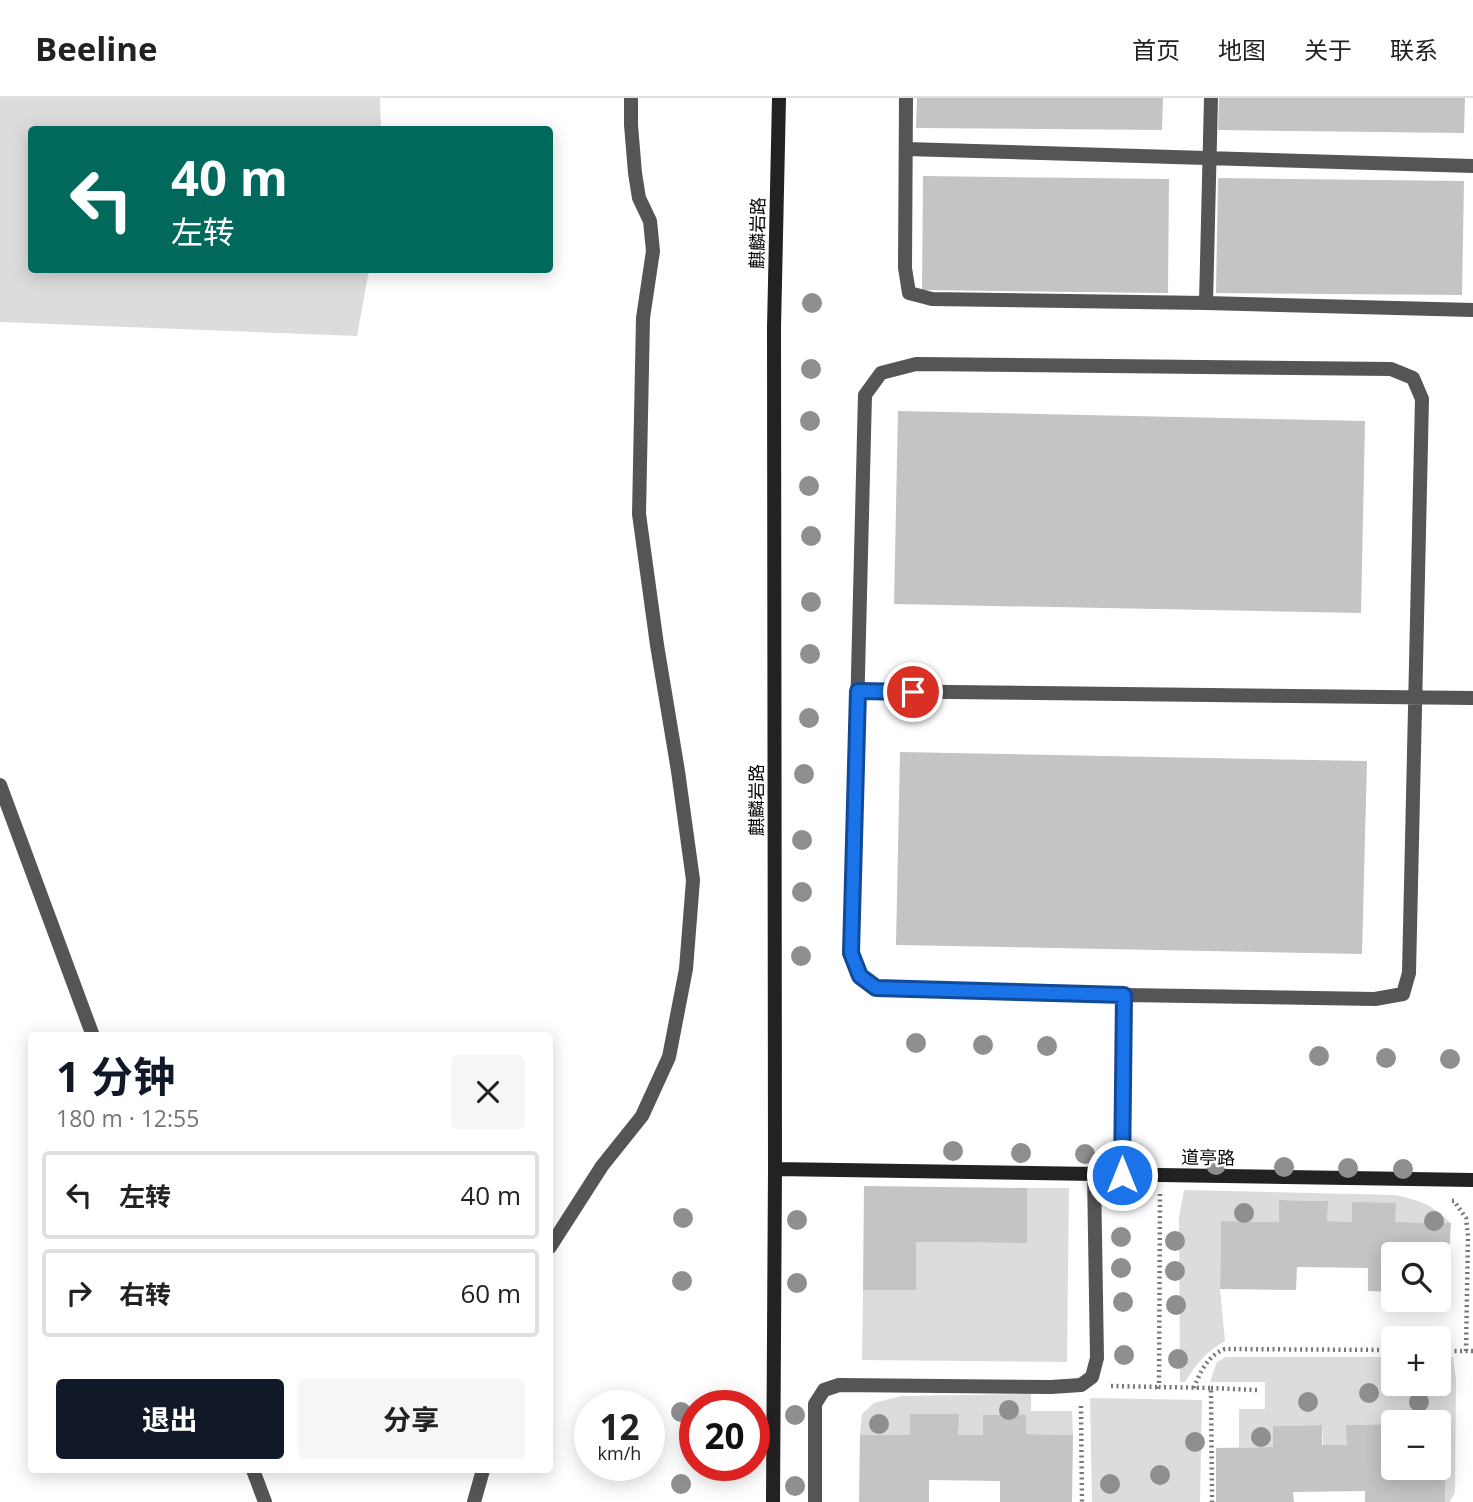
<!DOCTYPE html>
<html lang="zh">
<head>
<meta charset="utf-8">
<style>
  body { margin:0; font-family:"Open Sans","Noto Sans SC",sans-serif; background:#f6f6f6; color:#222; height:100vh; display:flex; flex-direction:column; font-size:26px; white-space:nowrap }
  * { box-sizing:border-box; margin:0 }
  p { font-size:23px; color:#767676 }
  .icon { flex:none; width:38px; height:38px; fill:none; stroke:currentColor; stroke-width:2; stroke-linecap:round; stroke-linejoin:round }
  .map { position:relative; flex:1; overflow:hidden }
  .side { position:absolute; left:28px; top:934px; width:525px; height:441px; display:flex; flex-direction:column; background:#fff; border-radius:7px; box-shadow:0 4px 18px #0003 }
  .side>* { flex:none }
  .guide { position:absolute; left:28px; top:28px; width:525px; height:147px; border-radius:7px; box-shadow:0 4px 18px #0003; background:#00695c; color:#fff; overflow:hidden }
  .fabs { position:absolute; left:1381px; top:1144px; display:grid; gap:14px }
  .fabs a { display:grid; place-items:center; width:70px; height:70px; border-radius:7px; background:#fff; box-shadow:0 4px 18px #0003; font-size:35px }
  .speed { position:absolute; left:574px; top:1292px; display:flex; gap:14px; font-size:35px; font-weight:700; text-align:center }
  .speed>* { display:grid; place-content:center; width:91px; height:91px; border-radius:50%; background:#fff; box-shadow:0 4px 18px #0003; line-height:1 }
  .speed small { font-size:18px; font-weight:400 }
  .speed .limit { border:10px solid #d22; background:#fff; color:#111 }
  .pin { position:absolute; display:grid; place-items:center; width:60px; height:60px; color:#fff; margin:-30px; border:4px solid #fff; border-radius:50%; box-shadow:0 2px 7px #0007 }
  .me { position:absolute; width:77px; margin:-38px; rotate:0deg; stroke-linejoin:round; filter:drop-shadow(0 0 5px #0008) }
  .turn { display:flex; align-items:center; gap:24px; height:147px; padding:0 28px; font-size:32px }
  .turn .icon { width:91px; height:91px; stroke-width:2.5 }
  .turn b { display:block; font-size:49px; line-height:60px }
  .round { display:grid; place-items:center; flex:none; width:74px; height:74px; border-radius:7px; background:#f6f6f6 }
  .headline { display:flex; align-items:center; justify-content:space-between; height:119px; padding:0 28px }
  h1 { font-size:42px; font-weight:700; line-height:52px; color:#111827 }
  .primary-button { display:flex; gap:14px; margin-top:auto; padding:14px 28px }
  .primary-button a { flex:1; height:80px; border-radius:7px; background:#111827; color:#fff; font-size:28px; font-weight:700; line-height:80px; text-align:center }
  .primary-button a+a { background:#f6f6f6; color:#222 }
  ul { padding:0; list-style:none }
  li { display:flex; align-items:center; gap:21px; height:88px; margin:0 14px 10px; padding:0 14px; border:4px solid #e0e0e0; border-radius:7px }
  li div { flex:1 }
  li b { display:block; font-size:26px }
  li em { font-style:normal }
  header { display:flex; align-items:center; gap:42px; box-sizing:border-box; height:98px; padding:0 35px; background:#fff; border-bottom:2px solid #e0e0e0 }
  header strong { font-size:33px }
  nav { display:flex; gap:38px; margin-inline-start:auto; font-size:24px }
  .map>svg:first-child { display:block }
  .green { fill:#dcdcdc }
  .building { fill:#c4c4c4 }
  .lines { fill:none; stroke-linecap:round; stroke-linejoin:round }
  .path { stroke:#777; stroke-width:4.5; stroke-dasharray:2 3.5; stroke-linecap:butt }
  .lane { stroke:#555; stroke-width:14 }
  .street { stroke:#555; stroke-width:14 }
  .secondary { stroke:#222; stroke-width:14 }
  .tree { fill:#8f8f8f }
  .route-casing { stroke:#114b97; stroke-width:18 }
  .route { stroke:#1a73e8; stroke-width:12 }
  .labels { text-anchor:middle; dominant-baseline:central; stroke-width:5; stroke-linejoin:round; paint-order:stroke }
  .street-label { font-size:18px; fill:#000; stroke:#fff }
</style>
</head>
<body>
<header>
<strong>Beeline</strong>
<nav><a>首页</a><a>地图</a><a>关于</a><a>联系</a></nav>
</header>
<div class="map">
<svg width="1473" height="1404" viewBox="0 0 1473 1404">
  <rect width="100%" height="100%" fill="#fff"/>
  <!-- green -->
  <path class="green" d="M0,0H380L381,31L32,32V172H369L357,238L0,224Z
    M1027,1090H1069L1067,1264L862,1262L863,1192H915L916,1144L1027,1145Z
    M1184,1092L1394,1097C1420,1102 1431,1106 1451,1125L1395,1124V1105H1352V1124L1327,1123V1103L1279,1102V1124L1221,1123L1220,1191L1225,1243C1206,1254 1196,1266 1185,1284H1180L1179,1119Z
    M1226,1259H1393V1286H1438L1439,1259H1453L1456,1281L1455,1394L1450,1404H1445L1446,1345H1439L1438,1325H1393V1345H1390V1326L1347,1327V1347H1323L1322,1327L1274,1328L1273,1349H1239V1311H1265V1284H1210L1217,1264Z
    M1031,1296V1313H1072L1073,1337L1026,1336V1317H984L983,1337H958V1316H911L910,1337H860L862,1316L874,1305L901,1298Z
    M1090,1300L1202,1302L1200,1404H1092Z"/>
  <!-- building -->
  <path class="building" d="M917,0H1163L1162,32L916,30Z
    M1219,0H1465L1464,35L1218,32Z
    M923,78L1169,81L1168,195L922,192Z
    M1218,80L1464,83L1462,197L1216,195Z
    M898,313L1365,323L1361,515L894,506Z
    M900,654L1367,663L1362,856L896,847Z
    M864,1088L1027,1090V1145L916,1144V1192H863Z
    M1279,1102L1328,1103L1327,1123L1352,1124V1104L1396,1105L1395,1124L1451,1125L1447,1195H1438V1157H1393V1194L1368,1193V1170L1297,1169L1296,1192L1220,1191L1221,1123L1279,1124Z
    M910,1316H959L958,1337H983V1317H1026V1336L1073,1337L1072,1404H1000V1383L929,1382V1404H859L860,1337H910Z
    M1390,1326V1345H1393V1370H1438V1345H1446L1445,1404H1365V1393L1293,1394L1294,1404H1216V1350L1273,1349V1328L1322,1327V1347H1347L1346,1327Z"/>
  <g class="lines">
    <!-- path -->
    <path class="path" d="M1160,1096L1159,1289L1211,1290L1212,1404
      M1452,1103H1454L1466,1120L1468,1138L1466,1253
      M1438,1253H1473
      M1111,1288L1159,1289
      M1194,1290C1200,1274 1208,1257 1225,1251L1393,1252
      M1211,1290L1257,1292
      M1081,1308L1082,1404"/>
    <!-- lane -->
    <path class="lane" d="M906,0L905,170L909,195L932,201L1206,205L1211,0
      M906,51L1473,68
      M1206,205L1473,212
      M916,266L1391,271L1413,280L1422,301L1409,875L1403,896L1375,901L1124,897L876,890L860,878L851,855L865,297L881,275Z
      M858,593L1473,600
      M1122,1077L1124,897
      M550,1149L602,1068L642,1018L669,959L686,871L693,782L678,673L657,547L639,416L643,220L653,153L650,123L639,100L635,75L631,27V0
      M474,1404L483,1372
      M815,1404V1306L824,1292L839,1287L1051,1289L1081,1287L1092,1279L1097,1260L1094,1076"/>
    <!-- street -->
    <path class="street" d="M0,687L93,938
      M253,1372L265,1404"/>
    <!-- secondary -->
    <path class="secondary" d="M775,1071L1473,1082
      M773,1404L775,1071L774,230L779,0"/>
  </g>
  <!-- trees -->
  <g class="tree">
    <circle cx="812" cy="205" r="10"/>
    <circle cx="811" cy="271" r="10"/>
    <circle cx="810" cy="323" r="10"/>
    <circle cx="809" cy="388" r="10"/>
    <circle cx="811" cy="438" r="10"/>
    <circle cx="811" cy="504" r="10"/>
    <circle cx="810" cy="556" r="10"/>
    <circle cx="809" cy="620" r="10"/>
    <circle cx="804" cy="676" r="10"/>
    <circle cx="802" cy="742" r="10"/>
    <circle cx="802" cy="794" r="10"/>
    <circle cx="801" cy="858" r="10"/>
    <circle cx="916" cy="945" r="10"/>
    <circle cx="983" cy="947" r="10"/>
    <circle cx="1047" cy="948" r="10"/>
    <circle cx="1319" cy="958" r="10"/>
    <circle cx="1386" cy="960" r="10"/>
    <circle cx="1450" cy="961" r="10"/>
    <circle cx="953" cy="1053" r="10"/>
    <circle cx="1021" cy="1055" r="10"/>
    <circle cx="1085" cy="1056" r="10"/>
    <circle cx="1216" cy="1067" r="10"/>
    <circle cx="1284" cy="1069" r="10"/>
    <circle cx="1348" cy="1070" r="10"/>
    <circle cx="1403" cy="1071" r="10"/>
    <circle cx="1244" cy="1115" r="10"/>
    <circle cx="683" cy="1120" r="10"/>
    <circle cx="797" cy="1122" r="10"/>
    <circle cx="1434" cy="1123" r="10"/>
    <circle cx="1121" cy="1139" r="10"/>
    <circle cx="1175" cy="1143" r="10"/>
    <circle cx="1121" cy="1170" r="10"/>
    <circle cx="1175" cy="1173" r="10"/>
    <circle cx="682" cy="1183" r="10"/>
    <circle cx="797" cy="1185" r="10"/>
    <circle cx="1123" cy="1204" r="10"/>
    <circle cx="1176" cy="1207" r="10"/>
    <circle cx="1124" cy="1257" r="10"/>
    <circle cx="1178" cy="1261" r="10"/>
    <circle cx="1369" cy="1295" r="10"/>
    <circle cx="1308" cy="1304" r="10"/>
    <circle cx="1419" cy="1304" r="10"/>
    <circle cx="1009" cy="1312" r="10"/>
    <circle cx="681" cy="1314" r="10"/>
    <circle cx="795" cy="1317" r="10"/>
    <circle cx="879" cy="1326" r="10"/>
    <circle cx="1261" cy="1339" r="10"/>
    <circle cx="1195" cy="1344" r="10"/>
    <circle cx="1160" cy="1377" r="10"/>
    <circle cx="681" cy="1386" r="10"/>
    <circle cx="1110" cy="1386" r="10"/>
    <circle cx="795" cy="1388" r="10"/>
  </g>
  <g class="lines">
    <defs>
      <path id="route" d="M913,594L858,593L851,855L860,878L876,890L1124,897L1122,1077"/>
    </defs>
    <!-- route casing -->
    <use href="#route" class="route-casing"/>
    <!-- route -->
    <use href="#route" class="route"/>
  </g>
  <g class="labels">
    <!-- street labels -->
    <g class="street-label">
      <text transform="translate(757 135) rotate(-89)">麒麟岩路</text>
      <text transform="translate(756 702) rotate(-90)">麒麟岩路</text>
      <text transform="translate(1208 1059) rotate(1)">道亭路</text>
    </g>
  </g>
</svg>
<div class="fabs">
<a><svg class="icon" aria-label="search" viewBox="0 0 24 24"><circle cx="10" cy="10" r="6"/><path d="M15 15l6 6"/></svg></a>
<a>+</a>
<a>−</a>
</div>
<div class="speed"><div>12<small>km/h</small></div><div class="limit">20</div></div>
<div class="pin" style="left:913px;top:594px;background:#d93025"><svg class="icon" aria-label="arrive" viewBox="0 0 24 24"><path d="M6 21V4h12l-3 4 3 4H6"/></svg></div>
<svg class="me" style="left:1122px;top:1077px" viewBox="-20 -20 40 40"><circle r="17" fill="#1a73e8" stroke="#fff" stroke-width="3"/><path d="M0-11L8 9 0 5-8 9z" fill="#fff"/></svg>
<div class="guide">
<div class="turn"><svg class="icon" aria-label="left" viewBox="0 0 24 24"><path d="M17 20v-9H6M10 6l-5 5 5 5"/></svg><div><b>40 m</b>左转</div></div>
</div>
<section class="side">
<div class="headline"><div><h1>1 分钟</h1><p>180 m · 12:55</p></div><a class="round"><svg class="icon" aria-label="close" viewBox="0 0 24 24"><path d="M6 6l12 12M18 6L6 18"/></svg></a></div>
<ul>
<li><svg class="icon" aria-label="left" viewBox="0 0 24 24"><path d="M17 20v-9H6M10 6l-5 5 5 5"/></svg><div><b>左转</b></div><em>40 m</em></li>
<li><svg class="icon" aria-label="right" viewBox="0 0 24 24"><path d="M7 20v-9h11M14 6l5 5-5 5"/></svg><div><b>右转</b></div><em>60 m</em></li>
</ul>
<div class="primary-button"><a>退出</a><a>分享</a></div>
</section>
</div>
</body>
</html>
